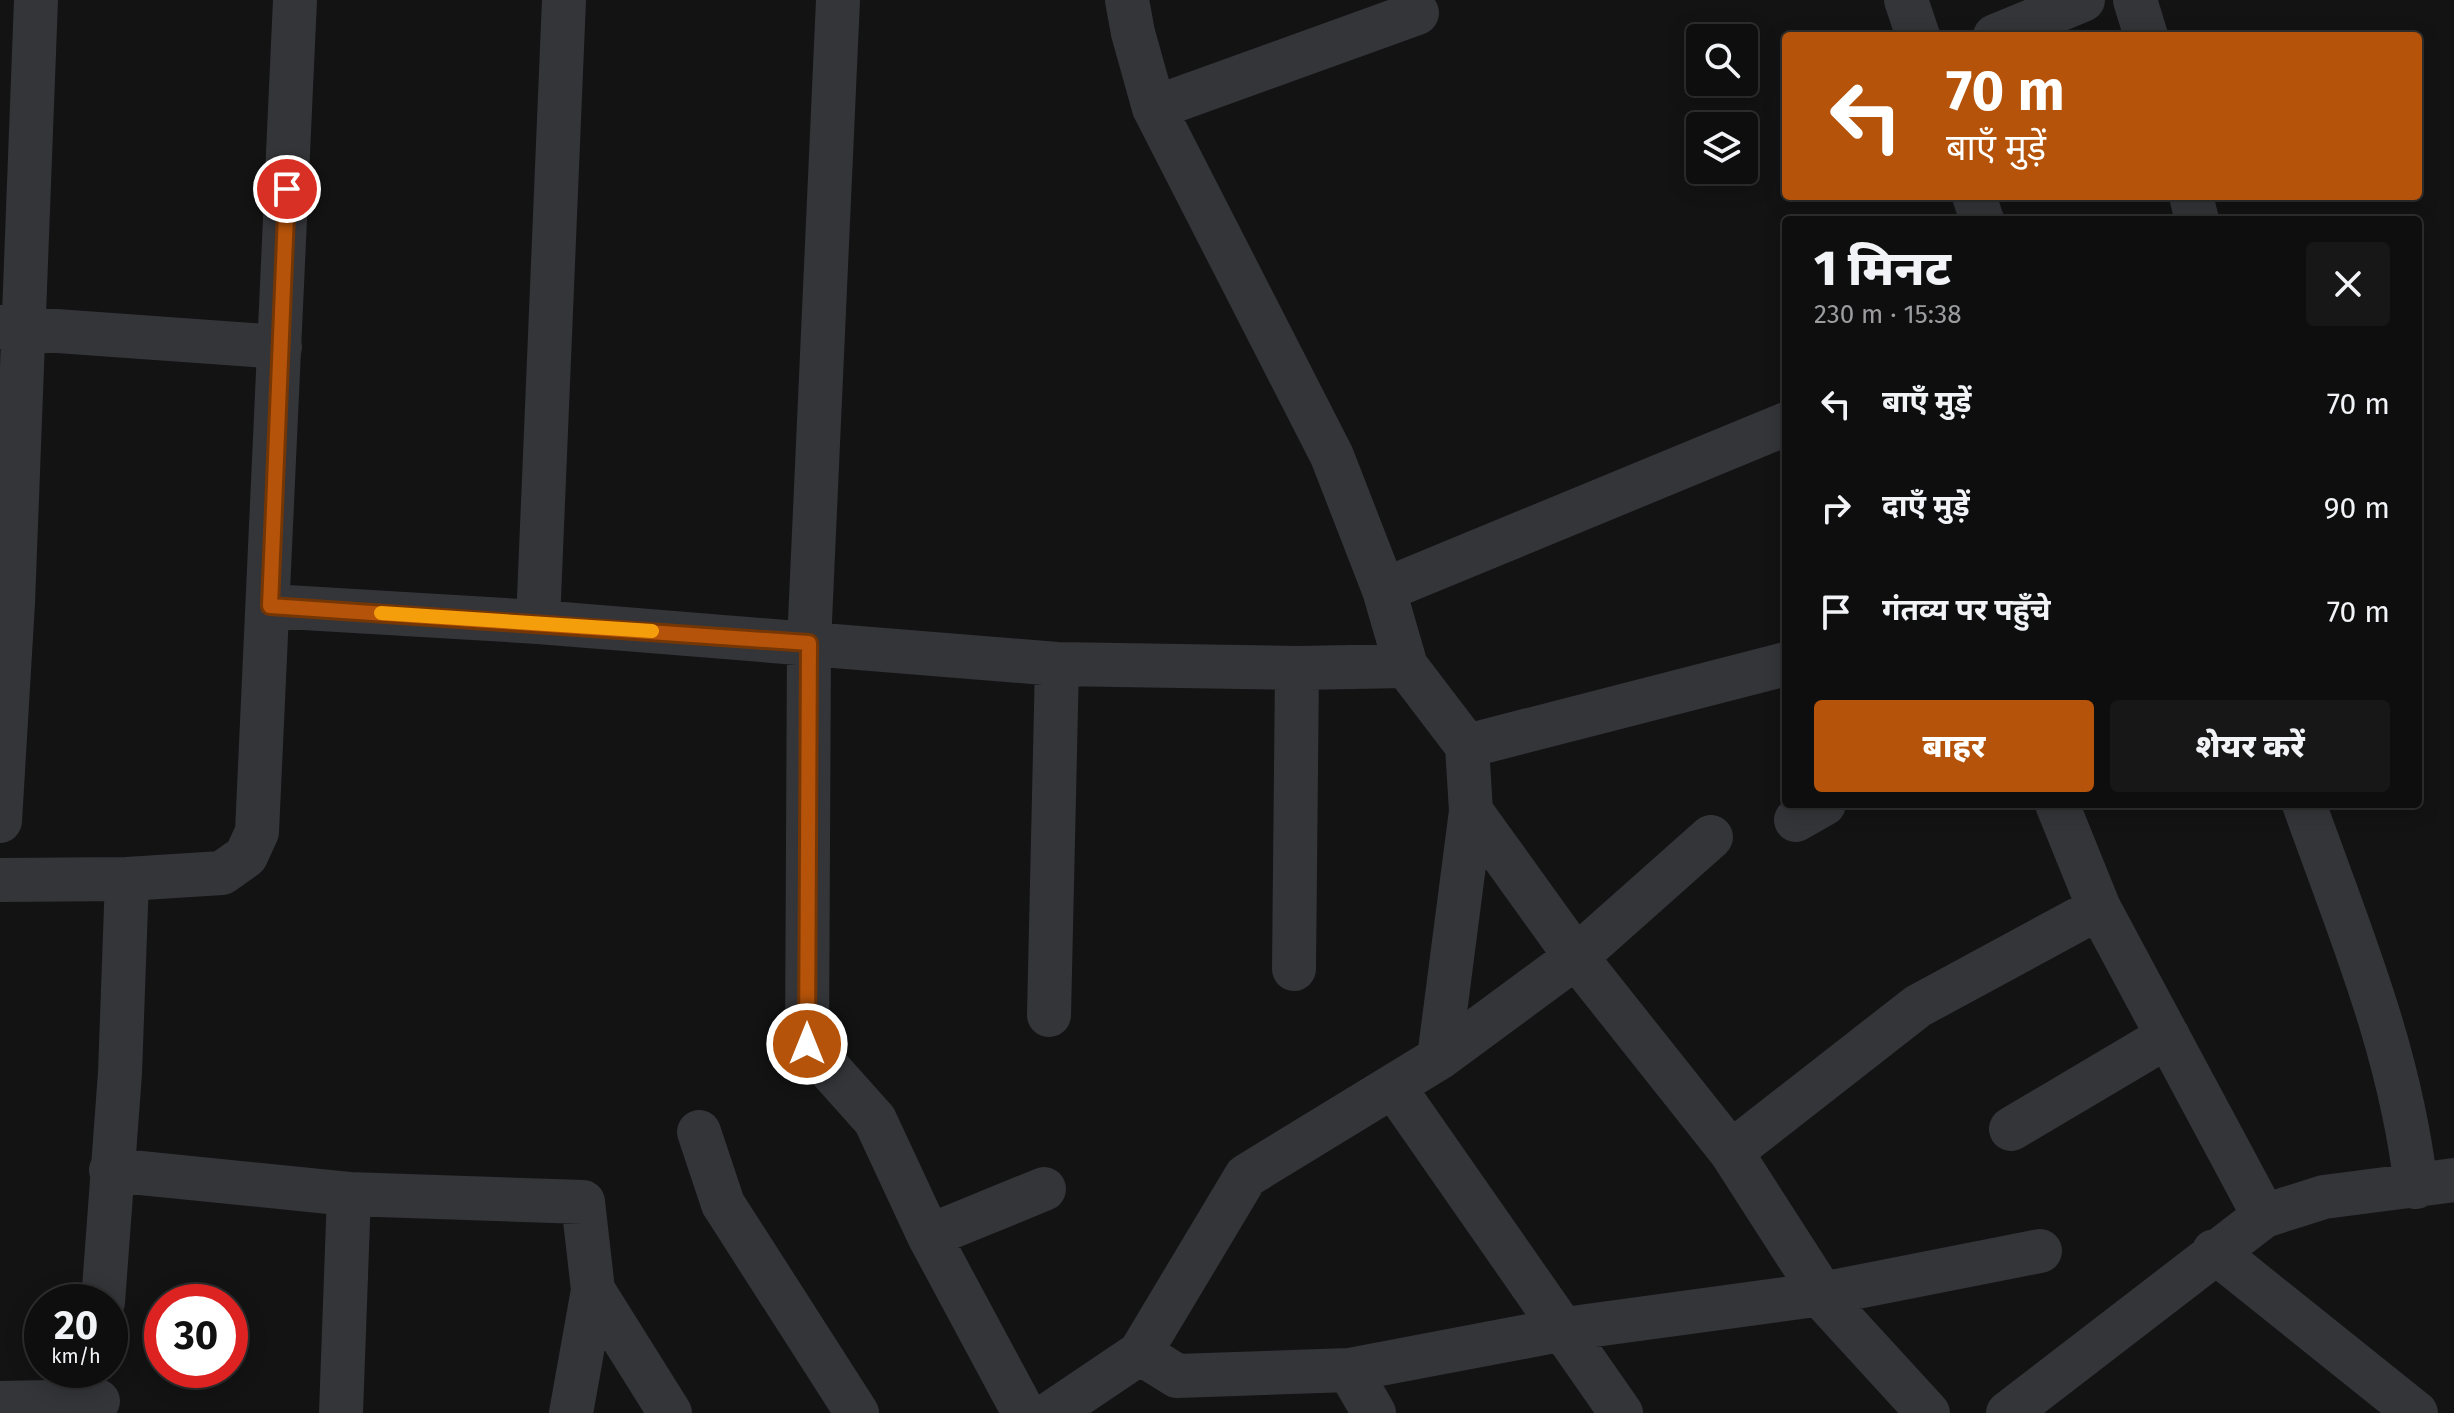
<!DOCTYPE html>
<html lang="hi">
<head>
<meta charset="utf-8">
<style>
  body { margin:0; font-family:"Fira Sans","Noto Sans Devanagari",sans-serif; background:#171718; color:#f1f3f6; height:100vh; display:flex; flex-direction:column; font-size:30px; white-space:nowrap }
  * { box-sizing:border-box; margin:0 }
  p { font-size:26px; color:#9b9c9e }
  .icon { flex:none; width:44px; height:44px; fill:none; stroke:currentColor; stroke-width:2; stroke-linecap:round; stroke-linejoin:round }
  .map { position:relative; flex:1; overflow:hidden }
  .details { position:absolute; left:1782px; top:216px; width:640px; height:592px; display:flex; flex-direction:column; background:#0e0e0f; border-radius:8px; box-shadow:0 4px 20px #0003,0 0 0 2px #2e2e2f }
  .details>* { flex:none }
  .guide { position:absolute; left:1782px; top:32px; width:640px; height:168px; border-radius:8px; box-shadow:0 4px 20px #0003,0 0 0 2px #2e2e2f; background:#b45309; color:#fff; overflow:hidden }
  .buttons { position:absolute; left:1686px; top:24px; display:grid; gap:16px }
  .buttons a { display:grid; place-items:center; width:72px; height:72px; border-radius:8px; background:#0e0e0f; box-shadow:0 4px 20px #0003,0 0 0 2px #2e2e2f; font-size:40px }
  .speed { position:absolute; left:24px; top:1284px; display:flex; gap:16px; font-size:40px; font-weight:700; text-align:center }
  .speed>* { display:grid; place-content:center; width:104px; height:104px; border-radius:50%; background:#0e0e0f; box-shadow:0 4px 20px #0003,0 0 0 2px #2e2e2f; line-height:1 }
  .speed small { font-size:20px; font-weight:400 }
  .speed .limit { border:12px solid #d22; background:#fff; color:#111 }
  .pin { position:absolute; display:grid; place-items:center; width:68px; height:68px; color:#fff; margin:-34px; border:4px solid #fff; border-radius:50%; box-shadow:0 2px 8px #0007 }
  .me { position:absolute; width:88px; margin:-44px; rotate:0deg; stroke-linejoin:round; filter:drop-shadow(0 0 6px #0008) }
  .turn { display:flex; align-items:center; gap:28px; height:168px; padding:0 32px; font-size:36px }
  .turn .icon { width:104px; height:104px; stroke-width:2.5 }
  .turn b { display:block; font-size:56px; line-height:68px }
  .round { display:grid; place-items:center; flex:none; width:84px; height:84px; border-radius:8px; background:#171718 }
  .head { display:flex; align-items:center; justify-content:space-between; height:136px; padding:0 32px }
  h1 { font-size:48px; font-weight:800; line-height:60px }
  .button { display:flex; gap:16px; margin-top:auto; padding:16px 32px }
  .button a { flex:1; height:92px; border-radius:8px; background:#b45309; color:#fff; font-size:32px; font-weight:800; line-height:92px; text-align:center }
  .button a+a { background:#171718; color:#f1f3f6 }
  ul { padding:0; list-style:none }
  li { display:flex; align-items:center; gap:24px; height:104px; padding:0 32px }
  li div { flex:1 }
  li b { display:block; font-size:30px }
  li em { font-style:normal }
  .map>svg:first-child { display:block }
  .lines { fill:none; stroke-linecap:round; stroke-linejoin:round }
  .minor { stroke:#343539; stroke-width:44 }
  .route-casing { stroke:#753606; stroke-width:20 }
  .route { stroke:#b45309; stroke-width:14 }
  .slow { stroke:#f59e0b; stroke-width:14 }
</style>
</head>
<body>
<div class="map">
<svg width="2454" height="1413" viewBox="0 0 2454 1413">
  <rect width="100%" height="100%" fill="#131314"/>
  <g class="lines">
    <!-- minor -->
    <path class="minor" d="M838,0L809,643L807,1044L875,1120L929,1236L1024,1413
      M1127,0L1133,33L1154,108L1332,456L1384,590L1406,666L1467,746L1471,811L1576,957L1731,1152L1830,1306L1928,1413
      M1906,0L1918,36
      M2135,0L2146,36
      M1995,36L2083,0
      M1154,108L1417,13
      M1974,196L1982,220
      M2191,196L2197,220
      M0,327L280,347
      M1384,590L1786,424
      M270,606L538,622L1057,664L1297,668L1406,666
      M538,622L564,0
      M1467,746L1786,664
      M2057,804L2099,908L2264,1216
      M2304,804C2350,933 2400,1049 2416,1187
      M1796,820L1824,804
      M0,821L13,603L36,0
      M127,879L222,873L246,856L257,832L295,0
      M0,880L127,879L120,1073L103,1302
      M1294,969L1297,668
      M1049,1015L1057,664
      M1439,1058L1471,811
      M1393,1086L1621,1413
      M2011,1129L2168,1036
      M699,1132L723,1204L857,1413
      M1731,1152L1918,1006L2099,908
      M111,1170L349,1194L583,1202L593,1290L571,1413
      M929,1236L1044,1189
      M2214,1251L2416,1413
      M593,1290L670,1413
      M1140,1353L1177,1376L1349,1370L1565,1329L1822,1294L2040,1251
      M1349,1370L1374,1413
      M0,1403L98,1401
      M341,1413L349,1194
      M1051,1413L1140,1353L1246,1176L1439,1058L1576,957L1711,837
      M2008,1413L2264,1216L2324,1197L2454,1180"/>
  </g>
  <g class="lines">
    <defs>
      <path id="route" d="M287,189L270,606L809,643L807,1044"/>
    </defs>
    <!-- route casing -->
    <use href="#route" class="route-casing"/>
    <!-- route -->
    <use href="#route" class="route"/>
    <!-- slow -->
    <path class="slow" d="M381,613L652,631"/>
  </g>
</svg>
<div class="buttons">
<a><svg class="icon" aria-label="search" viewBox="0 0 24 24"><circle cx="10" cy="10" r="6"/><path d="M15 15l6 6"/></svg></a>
<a><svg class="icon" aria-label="layers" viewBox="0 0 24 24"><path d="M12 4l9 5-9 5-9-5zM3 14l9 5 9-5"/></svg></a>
</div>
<div class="speed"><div>20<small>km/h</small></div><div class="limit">30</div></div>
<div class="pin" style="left:287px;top:189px;background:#d93025"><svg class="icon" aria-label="arrive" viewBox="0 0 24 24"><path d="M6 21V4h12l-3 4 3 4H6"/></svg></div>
<svg class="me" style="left:807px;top:1044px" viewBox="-20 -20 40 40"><circle r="17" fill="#b45309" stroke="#fff" stroke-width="3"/><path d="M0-11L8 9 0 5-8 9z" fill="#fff"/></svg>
<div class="guide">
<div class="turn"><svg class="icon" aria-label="left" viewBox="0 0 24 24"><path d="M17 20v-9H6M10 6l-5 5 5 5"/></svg><div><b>70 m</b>बाएँ मुड़ें</div></div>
</div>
<section class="details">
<div class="head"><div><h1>1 मिनट</h1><p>230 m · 15:38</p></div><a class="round"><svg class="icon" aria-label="close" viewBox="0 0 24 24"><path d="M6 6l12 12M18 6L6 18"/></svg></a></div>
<ul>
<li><svg class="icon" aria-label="left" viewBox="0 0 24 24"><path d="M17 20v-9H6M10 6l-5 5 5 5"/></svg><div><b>बाएँ मुड़ें</b></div><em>70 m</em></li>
<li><svg class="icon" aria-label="right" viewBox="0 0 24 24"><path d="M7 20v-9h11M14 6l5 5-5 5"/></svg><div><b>दाएँ मुड़ें</b></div><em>90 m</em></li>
<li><svg class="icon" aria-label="arrive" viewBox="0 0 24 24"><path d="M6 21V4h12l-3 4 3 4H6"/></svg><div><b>गंतव्य पर पहुँचे</b></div><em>70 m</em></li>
</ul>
<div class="button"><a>बाहर</a><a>शेयर करें</a></div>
</section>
</div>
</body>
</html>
